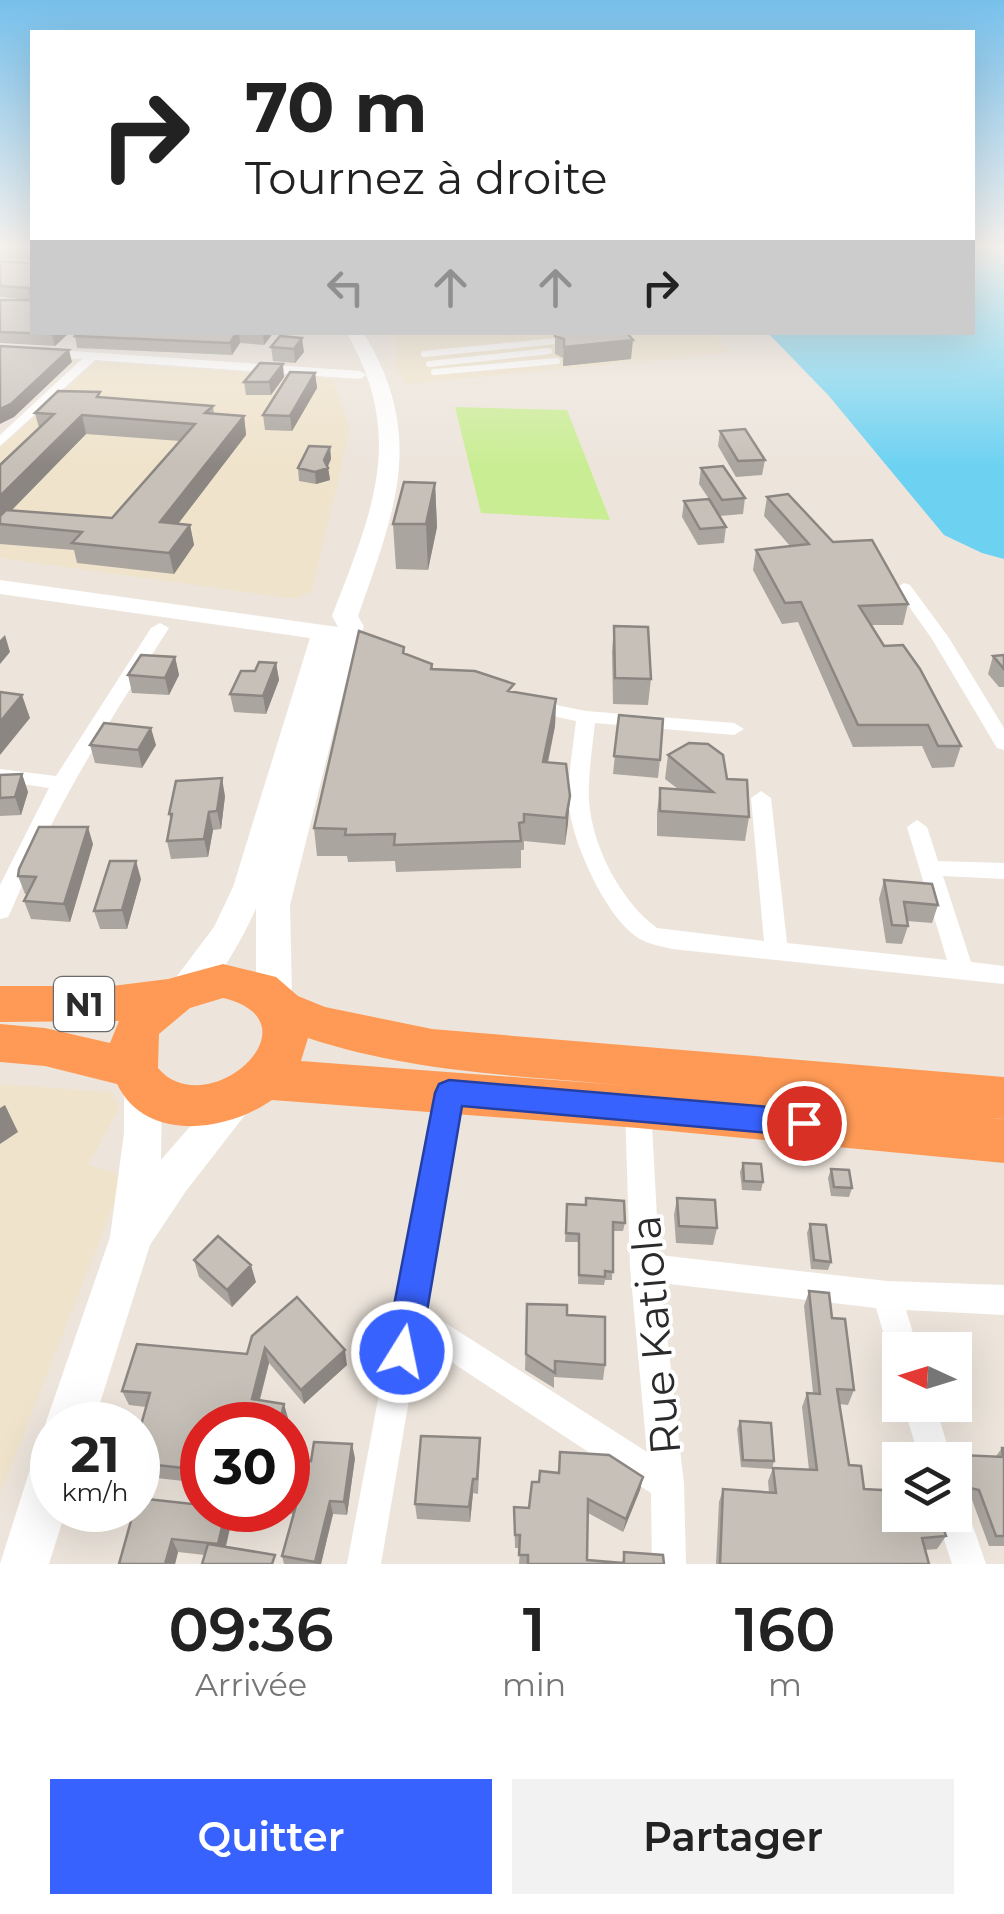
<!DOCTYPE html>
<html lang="fr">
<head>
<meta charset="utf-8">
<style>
  body { margin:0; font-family:Montserrat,sans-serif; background:#f2f2f2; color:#222; height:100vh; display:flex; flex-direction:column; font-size:38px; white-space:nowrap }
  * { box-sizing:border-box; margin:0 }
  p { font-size:32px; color:#767676 }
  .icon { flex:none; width:55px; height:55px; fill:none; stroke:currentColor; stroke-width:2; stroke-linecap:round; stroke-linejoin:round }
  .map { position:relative; height:1564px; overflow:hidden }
  .side { display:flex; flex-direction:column; background:#fff; flex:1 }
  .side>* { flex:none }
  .hud { position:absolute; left:30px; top:30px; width:945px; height:305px; border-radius:0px; box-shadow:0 10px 40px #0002; background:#fff; color:#222; overflow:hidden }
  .needle { width:65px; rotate:274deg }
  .tools { position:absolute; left:882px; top:1332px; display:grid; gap:20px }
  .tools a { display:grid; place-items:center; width:90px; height:90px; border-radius:0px; background:#fff; box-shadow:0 10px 40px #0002; font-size:50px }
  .speed { position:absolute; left:30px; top:1402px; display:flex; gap:20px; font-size:50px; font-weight:700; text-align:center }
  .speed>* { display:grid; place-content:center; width:130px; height:130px; border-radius:50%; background:#fff; box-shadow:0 10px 40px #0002; line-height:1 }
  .speed small { font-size:25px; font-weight:400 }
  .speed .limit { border:15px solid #d22; background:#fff; color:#111 }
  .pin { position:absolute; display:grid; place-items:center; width:85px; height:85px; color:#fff; margin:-42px; border:5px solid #fff; border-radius:50%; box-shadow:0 2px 10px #0007 }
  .me { position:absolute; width:110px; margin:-55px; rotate:10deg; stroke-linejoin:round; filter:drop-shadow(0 0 8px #0008) }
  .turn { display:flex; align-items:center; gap:35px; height:210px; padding:0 50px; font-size:45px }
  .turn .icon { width:130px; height:130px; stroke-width:2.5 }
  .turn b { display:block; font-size:70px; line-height:85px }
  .lanes { display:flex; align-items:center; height:95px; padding:0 50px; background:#0003; justify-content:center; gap:50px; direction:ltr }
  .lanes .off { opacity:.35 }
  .eta { display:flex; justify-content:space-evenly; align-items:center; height:170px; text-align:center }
  .eta b { font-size:60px; font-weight:600; line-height:70px }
  .button { display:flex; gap:20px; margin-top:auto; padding:20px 50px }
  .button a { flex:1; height:115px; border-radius:0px; background:#3862fe; color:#fff; font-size:40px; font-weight:600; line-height:115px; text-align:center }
  .button a+a { background:#f2f2f2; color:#222 }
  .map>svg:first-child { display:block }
  .education { fill:#efe3cb }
  .pitch { fill:#c9ed93 }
  .water { fill:#6dd2f2 }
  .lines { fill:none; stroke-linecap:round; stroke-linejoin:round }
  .lane { stroke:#fff; stroke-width:6 }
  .street { fill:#fff; fill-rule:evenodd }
  .secondary { fill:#fff; fill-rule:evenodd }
  .highway { fill:#ff9a56; fill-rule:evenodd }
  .wall { fill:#aaa59e; fill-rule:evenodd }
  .shaded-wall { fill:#8b8681 }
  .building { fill:#c6c0b8; stroke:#8b8681; stroke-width:2.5 }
  .route { fill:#3862fe; stroke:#2440a5; stroke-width:2.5 }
  .labels { text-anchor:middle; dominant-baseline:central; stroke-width:8; stroke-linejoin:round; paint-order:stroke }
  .shield { fill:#fff; stroke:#6b6b6b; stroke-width:2.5 }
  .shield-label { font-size:32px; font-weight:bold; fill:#2b2b2b }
  .near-street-label { font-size:42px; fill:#2b2b2b; stroke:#fff }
</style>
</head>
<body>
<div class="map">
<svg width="1004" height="1564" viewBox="0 0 1004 1564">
  <rect width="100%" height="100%" fill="#ede5dc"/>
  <!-- education -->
  <path class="education" d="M388,333H713L730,353L405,384L395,368L399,343Z
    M96,362L332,379L350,429L312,591L295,599L0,558V448Z
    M0,1084L111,1092L120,1107L88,1165L125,1176L0,1494Z"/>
  <!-- pitch -->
  <path class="pitch" d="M455,407L567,410L610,520L481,513Z"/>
  <!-- water -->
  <path class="water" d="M973,247H1004V559L982,553L944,535L829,396L768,333L972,332Z"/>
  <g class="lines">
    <!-- lane -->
    <path class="lane" d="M424,354L567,340
      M429,364L549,351
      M434,372L557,361"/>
    <!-- street -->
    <path class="street" d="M0,346L360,371L366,375L360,379L95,360L0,446V435L82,359L0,354Z
      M904,583L910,585L949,638L1004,728V750L997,748L932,639L896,588Z
      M160,623L169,628C110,719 53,810 11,911L8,917L0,919V885L49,788L0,781V769L56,776L151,628Z
      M531,700L586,711L734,723L744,729L734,735L595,723C592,749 588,775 589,801C592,846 621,902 657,928L764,941L751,798L761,791L771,798L787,943L947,960L907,827L917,820L927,827L938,861L1004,863V879L943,876L971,962L1004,966V984L672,949C662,946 651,945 642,940C608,923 572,842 569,806C567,778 573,749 576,721L524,710L522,706Z
      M449,1082L458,1085L462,1093L425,1310L647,1452L630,1267L625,1107L629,1099L638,1096L647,1099L651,1107L659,1255L887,1281L1004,1285V1315L906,1310L918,1350H900V1364L892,1361L876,1308L661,1283L684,1484L686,1564H652L651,1493L419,1341L381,1564H347L436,1093L440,1085Z
      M903,1405H935L952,1460H920Z
      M955,1499L965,1503L986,1564H952L936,1515H955Z"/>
    <!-- secondary -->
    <path class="secondary" d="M346,332H363C427,436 395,510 358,616L364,627L356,642L290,905L292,997L287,1007L274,1011L261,1007L256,997V908C247,930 217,986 197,998C189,1003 181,1001 173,998L168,988L214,927L233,887L310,638L0,594V580L338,627L332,616C372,512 407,437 346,332Z
      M143,1070L157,1074L162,1086L161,1160L226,1085L240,1080L254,1085L259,1097L186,1191L150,1245L93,1425H52V1442L45,1425L110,1237L124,1133V1086L129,1074Z
      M52,1450V1510H66L49,1564H0L34,1457Z"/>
    <!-- highway -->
    <path class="highway" d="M223,964L276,977L298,996L325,1007L432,1029L1004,1077V1119L659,1088L1004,1119V1163L638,1128L272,1100C226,1132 146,1143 117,1084L45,1066L0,1062V1024L45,1028L110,1043L119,1021L0,1022V986H112L168,979ZM223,998C323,1022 207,1126 158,1068L159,1034L190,1008ZM308,1038C413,1073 525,1076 634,1086L301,1061Z"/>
  </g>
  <!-- wall -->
  <path class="wall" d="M0,247H32L70,332L55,346L0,343V300H32L0,297V261L29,263L32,260L0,259Z
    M78,332H274L264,345L240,343L232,355L77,348L75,336Z
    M540,332H626L631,359L563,366V358L555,354V333L542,334Z
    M280,336L304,352L295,363L273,361L271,347Z
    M315,373L317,388L292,431L265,430L263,415Z
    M284,377L271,395H246L244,382Z
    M101,397L213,406L214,414L244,416L246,435L178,524L190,525L194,545L174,574L77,563L74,550L0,544V465L39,428L35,413ZM86,434L180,441L112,518L12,510Z
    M720,431L765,460L762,475L736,477L718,446Z
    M330,447L331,459L328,466L330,480L316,484L299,481L298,468Z
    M701,468L745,498L743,514L720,516L726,527L724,543L698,545L682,517L684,501L709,499L699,484Z
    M435,483L437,527L428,570L396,569L393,524Z
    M767,497L833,542L908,604L903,625H872L884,646L961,746L954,767L932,768L922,746L853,747L798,622L782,624L753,570L756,550L790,546L764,516Z
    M614,626L651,679L648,705L613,704L612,651Z
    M404,647L405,654L432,664L433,669L514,692L556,699L555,726L548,763L570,796L565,845L524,841V850H521V868L396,872L395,861L348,862L347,856H317L314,828Z
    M1004,655V687H999L988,674L993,656Z
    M175,657L179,675L169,695L132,693L128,675Z
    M276,663L279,680L266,714L234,712L230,694L255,671Z
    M619,715L660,760L658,778L613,774Z
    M90,745H156L142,768L95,763Z
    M668,755L727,779L749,817L745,841L657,836V812L660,788L678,789L665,779Z
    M22,774L28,792L21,815L0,816V775Z
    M225,796L221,829L213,830L208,857L171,859L167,841L171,822L169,814Z
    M93,844L70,922L31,919L24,901L28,894H25L18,876Z
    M141,879L127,929H100L94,911Z
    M884,880L938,905L932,923L907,921L908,926L902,944L886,943L879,899Z
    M743,1163L763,1182L761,1191L742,1190L740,1172Z
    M831,1169L852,1188L849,1197L831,1196L828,1178Z
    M677,1198L717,1228L713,1245L676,1243L674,1215Z
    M567,1204L625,1223L623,1231H613L612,1280H605L604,1285L578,1284L579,1242H565Z
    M810,1224L831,1262L828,1270L811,1269L807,1233Z
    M194,1260L256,1282L232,1307L199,1277Z
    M809,1291L832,1318L854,1390L848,1405L839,1404L849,1465L864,1489L946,1536L937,1549L925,1550L929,1564H716L719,1502L723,1489L769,1493L768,1481L773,1468L809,1470L802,1407L807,1393H813L804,1306Z
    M527,1304L567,1315L605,1365L603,1380L554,1377V1388L525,1370Z
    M252,1336L347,1365L304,1404L269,1363L260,1400L288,1418L202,1425V1483L138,1476V1436L146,1407L129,1405L122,1391L247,1354Z
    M740,1421L774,1461L772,1469L741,1467L737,1429Z
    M1002,1448H1004V1546H989L972,1500L963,1498L956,1465L962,1455L996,1456Z
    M480,1454L478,1494L473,1493L470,1522L417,1519L415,1504Z
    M288,1458L311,1461L355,1458L347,1515L333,1514L321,1564H284L282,1556L293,1514L258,1510H288Z
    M643,1477L640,1490L623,1532L588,1513L587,1560L622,1563L624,1552L664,1564H519L520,1548H515L514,1507L529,1508L539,1482Z
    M234,1510L226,1547L205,1555L178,1552L175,1564H119Z"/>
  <!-- shaded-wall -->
  <path class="shaded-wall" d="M54,332H70L55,346L52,334Z
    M237,332H239L240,343L232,355L230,343Z
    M274,332L264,345L263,333Z
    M302,338L304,352L295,363L294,349Z
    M633,340L631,359L563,366L564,347Z
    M69,350L72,362L14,417L0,424V409Z
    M283,364L284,377L271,395L269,382Z
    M315,373L317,388L292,431L290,416Z
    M82,415L86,434L0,522V496Z
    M244,416L246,435L164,542L160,522Z
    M330,447L331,459L327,468H328L330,480L316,484L315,472Z
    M435,483L437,527L428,570L426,524Z
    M190,525L194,545L174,574L169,553Z
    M5,635L10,652L0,664V640Z
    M175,657L179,675L169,695L165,678Z
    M276,663L279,680L266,714L263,696Z
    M22,695L30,718L0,755V722Z
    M556,699L555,726L542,789L543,762Z
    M151,728L156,745L142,768L138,750Z
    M22,774L28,792L21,815L15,797Z
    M222,778L225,796L221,829L217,811Z
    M570,796L568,824L565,845L566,818Z
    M209,812L213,830L208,857L204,839Z
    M88,827L93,844L70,922L64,904Z
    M136,861L141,879L127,929L122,910Z
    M5,1105L18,1132L0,1144V1108Z
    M251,1265L256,1282L232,1307L227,1290Z
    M265,1348L269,1363L256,1413L252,1399Z
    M345,1350L347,1365L304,1404L301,1390Z
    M284,1404L288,1418L287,1425H279Z
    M352,1444L355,1458L347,1515L344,1502Z
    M643,1477L640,1490L623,1532L626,1519Z
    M473,1479V1493L470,1522L469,1507Z
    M330,1501L333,1514L321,1564H316Z
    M226,1510H234L223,1557L218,1544Z
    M172,1539L178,1552L175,1564H165Z"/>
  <!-- building -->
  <path class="building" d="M0,247H32V258L30,250L0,249Z
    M32,260V332H54L52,334L0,332V300H32L29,288L0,286V261L29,263Z
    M78,332H237L230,343L75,336Z
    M555,332H626L633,340L564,347V339L555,336Z
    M280,336L302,338L294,349L271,347Z
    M0,346L69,350L11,404L0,409Z
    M260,363L283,364L269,382H244Z
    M290,372L315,373L290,416L263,415Z
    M58,391L100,392L97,397L213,406L205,413L244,416L160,522L190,525L169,553L72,543L82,532L0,524V516L6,510L112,518L195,424L82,415L0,496V465L54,414L35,413Z
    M745,429L765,460L738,461L720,431Z
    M309,446L330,447L324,460L328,468L315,472L298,468Z
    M723,466L745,498L722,500L701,468Z
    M404,482L435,483L426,524H393Z
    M788,494L833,542L872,540L908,604L859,606L884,646L903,645L920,669L961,746H938L928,725H858L801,602L785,603L756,550L809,544L767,497Z
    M709,499L726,527L700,529L684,501Z
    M614,626L648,627L651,679L615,678Z
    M359,631L404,647L403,653L432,664L431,669L475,671L514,684L508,691L556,699L543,762L566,764L570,796L566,818L524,814V822L519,823L521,841L394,845L395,834L345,835L346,829L314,828Z
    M141,655L175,657L165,678L128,675Z
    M1004,655V669L993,656Z
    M259,662L276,663L263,696L230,694L241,671H255Z
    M0,692L22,695L0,722Z
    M619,715L663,719L660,760L614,756Z
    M104,723L151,728L138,750L90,745Z
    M689,743L708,744L723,755L727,779L747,780L749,817L660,811V788L713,792L668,755Z
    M22,774L15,797L0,798V775Z
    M222,778L217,811L209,812L204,839L167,841L172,814H169L176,781Z
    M39,827H88L64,904L24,901L36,877L18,876L19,869Z
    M110,861H136L122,910L94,911Z
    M884,880L932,884L938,905L904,902L908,926L892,925Z
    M743,1163L761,1164L763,1182L744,1181Z
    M831,1169L849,1170L852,1188L834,1187Z
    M586,1198L624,1201L625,1223L613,1222V1272L605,1271V1277L579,1275V1234L566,1233L567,1204L586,1205Z
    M677,1198L715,1200L717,1228L679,1226Z
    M810,1224L826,1225L831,1262L814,1260Z
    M218,1236L251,1265L227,1290L194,1260Z
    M809,1291L829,1293L832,1318L845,1319L854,1390L837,1389L849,1465L861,1466L864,1489L900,1491V1515H939L946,1536L922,1538L929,1564H720L723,1489L776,1493L773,1468L817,1470L807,1393L820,1394Z
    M297,1297L345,1350L301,1390L265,1348L252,1399L284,1404L279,1425H202V1470L138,1463V1436L150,1393L122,1391L137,1344L247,1354L252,1336Z
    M527,1304L567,1305V1315L605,1317V1365L555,1361V1373L526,1354Z
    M740,1421L771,1423L774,1461L743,1460Z
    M421,1436L480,1438L477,1479H473L469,1507L415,1504Z
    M314,1442L352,1444L344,1502L330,1501L315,1562L282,1556L297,1502L288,1501V1458L311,1461Z
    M1002,1448H1004V1536H996L979,1490L970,1488L962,1455L1003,1457Z
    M560,1452L609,1455L643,1477L626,1519L588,1499L587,1560L624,1563V1552L663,1555L664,1564H528V1555H519L520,1535H515L514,1507L529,1508L532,1482H539L540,1471L559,1473Z
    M138,1498L202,1505V1510H226L218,1544L172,1539L165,1564H119L134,1510H138Z
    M208,1544L275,1555L272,1564H202Z"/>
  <!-- sky -->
  <linearGradient id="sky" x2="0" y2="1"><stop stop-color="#77c0ec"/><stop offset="0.53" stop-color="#f7f3ef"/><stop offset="1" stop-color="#f7f3ef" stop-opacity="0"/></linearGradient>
  <rect width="1004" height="466" fill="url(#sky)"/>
  <!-- route -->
  <path class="route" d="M449,1080L804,1110L815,1114L819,1123L815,1132L804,1136L462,1106L420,1352L415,1365L402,1370L390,1365L385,1352L435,1093L439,1084Z"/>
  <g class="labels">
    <!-- shield labels -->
    <rect class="shield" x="54" y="977" width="60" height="54" rx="8"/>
    <g class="shield-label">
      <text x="84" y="1004">N1</text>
    </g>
    <!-- near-street labels -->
    <g class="near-street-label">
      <text transform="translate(655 1335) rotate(-95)">Rue Katiola</text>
    </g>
  </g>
</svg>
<div class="tools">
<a><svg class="needle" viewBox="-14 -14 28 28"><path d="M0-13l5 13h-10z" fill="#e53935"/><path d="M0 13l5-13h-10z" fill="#767676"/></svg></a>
<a><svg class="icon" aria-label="layers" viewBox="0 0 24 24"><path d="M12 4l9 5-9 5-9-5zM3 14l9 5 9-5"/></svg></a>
</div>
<div class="speed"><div>21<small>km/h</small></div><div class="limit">30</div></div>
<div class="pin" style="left:804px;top:1123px;background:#d93025"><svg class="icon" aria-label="arrive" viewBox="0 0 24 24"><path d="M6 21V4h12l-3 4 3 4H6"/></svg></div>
<svg class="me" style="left:402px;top:1352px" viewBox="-20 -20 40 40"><circle r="17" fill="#3862fe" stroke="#fff" stroke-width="3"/><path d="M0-11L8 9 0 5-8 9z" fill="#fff"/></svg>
<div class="hud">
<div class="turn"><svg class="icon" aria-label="right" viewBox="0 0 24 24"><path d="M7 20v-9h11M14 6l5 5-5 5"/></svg><div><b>70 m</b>Tournez à droite</div></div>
<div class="lanes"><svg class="icon off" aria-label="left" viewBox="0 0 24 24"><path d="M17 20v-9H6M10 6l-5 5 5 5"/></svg><svg class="icon off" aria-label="ahead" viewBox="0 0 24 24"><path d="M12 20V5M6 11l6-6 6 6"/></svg><svg class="icon off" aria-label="ahead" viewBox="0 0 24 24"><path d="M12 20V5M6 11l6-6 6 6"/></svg><svg class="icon" aria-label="right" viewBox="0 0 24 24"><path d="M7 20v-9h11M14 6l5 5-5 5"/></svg></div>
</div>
</div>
<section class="side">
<div class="eta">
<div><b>09:36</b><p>Arrivée</p></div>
<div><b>1</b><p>min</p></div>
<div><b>160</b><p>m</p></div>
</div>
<div class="button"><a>Quitter</a><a>Partager</a></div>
</section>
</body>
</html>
